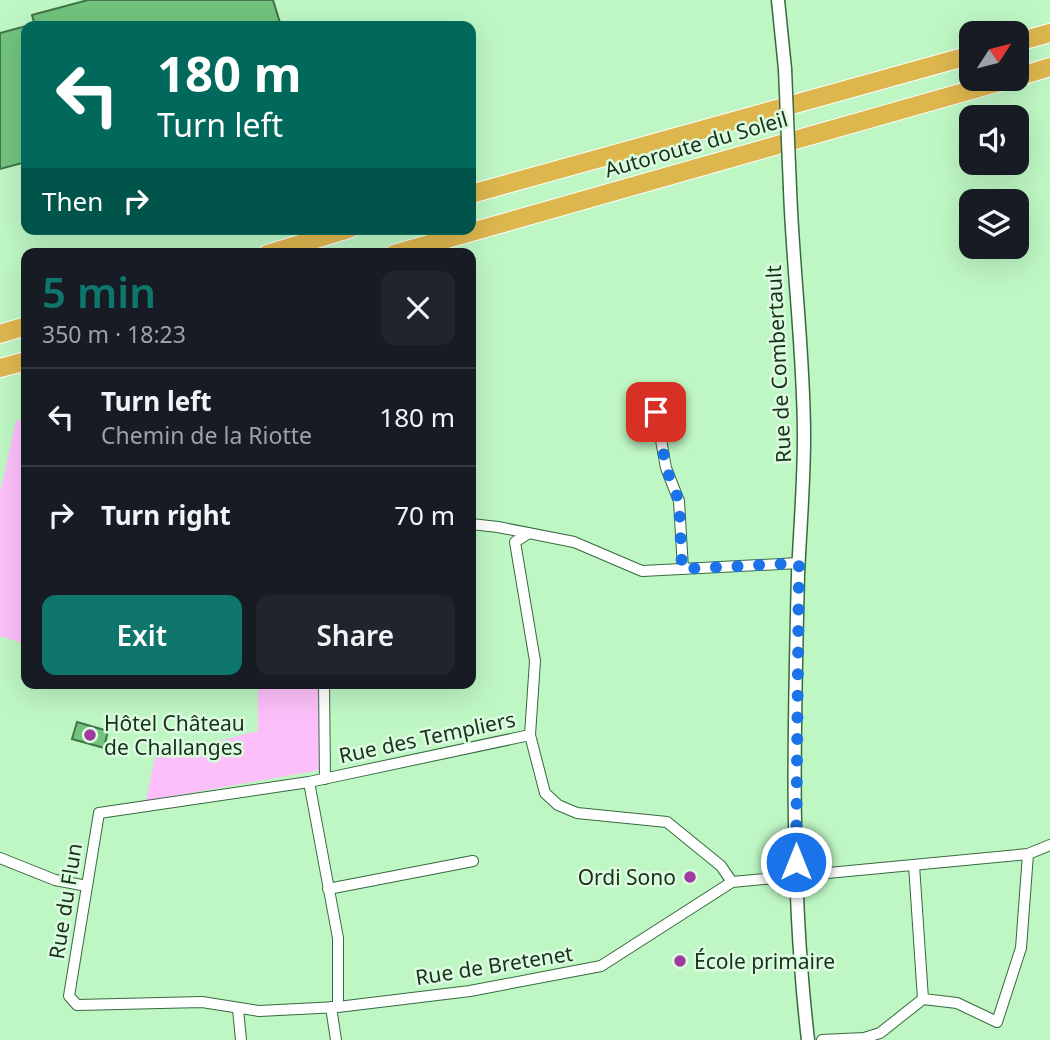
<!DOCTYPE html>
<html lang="en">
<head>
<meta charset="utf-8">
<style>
  body { margin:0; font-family:"Noto Sans",sans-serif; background:#20242c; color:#f1f3f6; height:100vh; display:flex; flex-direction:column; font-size:26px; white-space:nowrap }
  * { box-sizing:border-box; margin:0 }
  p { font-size:23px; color:#9ea1a6 }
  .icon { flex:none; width:38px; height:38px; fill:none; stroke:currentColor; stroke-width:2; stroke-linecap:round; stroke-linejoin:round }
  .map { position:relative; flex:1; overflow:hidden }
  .details { position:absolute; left:21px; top:248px; width:455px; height:441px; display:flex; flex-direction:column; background:#171b24; border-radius:14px; box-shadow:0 7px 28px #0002 }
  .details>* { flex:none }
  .hud { position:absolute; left:21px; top:21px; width:455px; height:214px; border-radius:14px; box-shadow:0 7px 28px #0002; background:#00695c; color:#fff; overflow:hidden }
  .needle { width:46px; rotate:54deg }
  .fabs { position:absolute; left:959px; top:21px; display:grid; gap:14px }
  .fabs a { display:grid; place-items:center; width:70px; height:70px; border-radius:14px; background:#171b24; box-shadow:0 7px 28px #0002; font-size:35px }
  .pin { position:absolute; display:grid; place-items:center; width:60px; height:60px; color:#fff; margin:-30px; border-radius:14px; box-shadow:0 4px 10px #0006 }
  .me { position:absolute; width:77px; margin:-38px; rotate:0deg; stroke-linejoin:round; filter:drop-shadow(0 0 5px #0008) }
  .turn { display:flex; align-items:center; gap:24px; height:147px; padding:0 21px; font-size:32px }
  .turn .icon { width:91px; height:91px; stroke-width:2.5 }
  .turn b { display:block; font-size:49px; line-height:60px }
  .then { display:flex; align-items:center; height:66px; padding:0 21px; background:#0003; gap:14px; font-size:26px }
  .round { display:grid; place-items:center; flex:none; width:74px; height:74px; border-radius:14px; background:#20242c }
  .headline { display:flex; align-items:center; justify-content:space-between; height:119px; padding:0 21px }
  h1 { font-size:42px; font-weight:600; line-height:52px; color:#0f766e }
  .primary-button { display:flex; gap:14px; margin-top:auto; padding:14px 21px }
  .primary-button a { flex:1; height:80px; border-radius:14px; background:#0f766e; color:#fff; font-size:28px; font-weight:600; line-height:80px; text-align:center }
  .primary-button a+a { background:#20242c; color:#f1f3f6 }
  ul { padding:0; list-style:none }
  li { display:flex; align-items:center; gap:21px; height:98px; padding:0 21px; border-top:2px solid #363941 }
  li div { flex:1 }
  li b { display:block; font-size:26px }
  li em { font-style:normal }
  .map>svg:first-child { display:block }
  .green { fill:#fcbff9 }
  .building { fill:#71c37d; stroke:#417448; stroke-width:2 }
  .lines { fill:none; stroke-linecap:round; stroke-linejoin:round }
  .minor-casing { stroke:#376a3f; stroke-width:12 }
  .tertiary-casing { stroke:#376a3f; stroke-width:15 }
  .motorway-casing { stroke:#fff; stroke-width:20 }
  .minor { stroke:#fff; stroke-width:10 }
  .tertiary { stroke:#fff; stroke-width:12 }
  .motorway { stroke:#deb64e; stroke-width:18 }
  .tertiary-bridge-casing { stroke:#376a3f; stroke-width:15; stroke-linecap:butt }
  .tertiary-bridge { stroke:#fff; stroke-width:12 }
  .route { stroke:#1a73e8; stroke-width:12; stroke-dasharray:0 21.6 }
  .poi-dot { fill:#a03ba0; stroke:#dbfcdf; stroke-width:2.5 }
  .labels { text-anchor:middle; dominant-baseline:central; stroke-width:5; stroke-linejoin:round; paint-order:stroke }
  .street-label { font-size:21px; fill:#1a2f1d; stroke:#dbfcdf }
  .poi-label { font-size:21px; fill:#1a2f1d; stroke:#dbfcdf; text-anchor:start }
</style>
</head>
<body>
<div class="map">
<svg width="1050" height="1040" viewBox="0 0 1050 1040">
  <rect width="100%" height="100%" fill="#bef6c4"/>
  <!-- green -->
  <path class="green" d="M26,418V644L0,636V493L16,421Z
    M258,684H325V769L146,801L155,757L258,731Z"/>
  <!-- building -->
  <path class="building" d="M88,0H273L281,26H35L32,15Z
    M26,26V162L0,169V33Z
    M77,722L108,731L104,748L72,739Z"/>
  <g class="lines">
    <defs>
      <path id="minor" d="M656,412L666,468L679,501L683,569
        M471,524L498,527L574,542L642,571L799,563
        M529,533L515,542L535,661L530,735
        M324,684L325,779
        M309,782L338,938V1007
        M0,858L55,880L87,886
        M732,882L721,866L667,822L577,813L558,805L545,793L530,735L309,782L99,813L69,996L77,1005L202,1002L259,1011L338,1007L470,991L601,966L732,882L1028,854L1050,845
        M328,889L473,861
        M923,999L957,1003L997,1022L1021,948L1028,854
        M331,1007L336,1040
        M238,1009L241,1040
        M822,1040L864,1038L880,1033L923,999L914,865"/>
      <path id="tertiary" d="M778,0L785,69
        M790,189C793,272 804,354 804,437C804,483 800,529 798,575C794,729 790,886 808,1040"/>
      <path id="motorway" d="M1017,42L1050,33
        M1017,77L1050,67
        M471,194L971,55
        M267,254L349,229
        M394,254L1010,79
        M0,334L26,326
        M0,368L26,361"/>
    </defs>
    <!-- minor casing -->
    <use href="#minor" class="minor-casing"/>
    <!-- tertiary casing -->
    <use href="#tertiary" class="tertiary-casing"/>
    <!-- motorway casing -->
    <use href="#motorway" class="motorway-casing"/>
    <!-- minor -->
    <use href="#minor" class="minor"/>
    <!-- tertiary -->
    <use href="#tertiary" class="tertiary"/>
    <!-- motorway -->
    <use href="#motorway" class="motorway"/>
    <defs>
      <path id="tertiary-bridge" d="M785,69L790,189"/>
    </defs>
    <!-- tertiary-bridge casing -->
    <use href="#tertiary-bridge" class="tertiary-bridge-casing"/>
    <!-- tertiary-bridge -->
    <use href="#tertiary-bridge" class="tertiary-bridge"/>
  </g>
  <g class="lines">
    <!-- route -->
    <path class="route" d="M656,412L666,468L679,501L682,569L799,563L796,862"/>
  </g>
  <!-- markers -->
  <g class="poi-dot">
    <circle cx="90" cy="735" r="7"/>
    <circle cx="690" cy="877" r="7"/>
    <circle cx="680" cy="961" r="7"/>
  </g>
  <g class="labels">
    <!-- street labels -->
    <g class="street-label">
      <text transform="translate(696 144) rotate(-16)">Autoroute du Soleil</text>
      <text transform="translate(778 364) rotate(-93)">Rue de Combertault</text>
      <text transform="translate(427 737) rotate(-12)">Rue des Templiers</text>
      <text transform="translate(65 901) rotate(-81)">Rue du Flun</text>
      <text transform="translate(494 965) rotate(-9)">Rue de Bretenet</text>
    </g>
    <!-- poi labels -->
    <g class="poi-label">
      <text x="104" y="723">Hôtel Château<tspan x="104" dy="24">de Challanges</tspan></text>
      <text x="676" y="877" text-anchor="end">Ordi Sono</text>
      <text x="694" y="961">École primaire</text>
    </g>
  </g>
</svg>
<div class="fabs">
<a><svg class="needle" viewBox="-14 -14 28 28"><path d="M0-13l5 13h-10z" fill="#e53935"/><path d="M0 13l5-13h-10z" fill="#9ea1a6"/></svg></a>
<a><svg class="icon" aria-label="sound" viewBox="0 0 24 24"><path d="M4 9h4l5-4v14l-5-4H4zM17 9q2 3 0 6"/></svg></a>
<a><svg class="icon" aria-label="layers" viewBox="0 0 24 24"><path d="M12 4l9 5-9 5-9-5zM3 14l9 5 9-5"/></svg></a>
</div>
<div class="pin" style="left:656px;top:412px;background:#d93025"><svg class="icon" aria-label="arrive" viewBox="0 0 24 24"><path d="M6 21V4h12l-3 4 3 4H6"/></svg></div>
<svg class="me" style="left:796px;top:862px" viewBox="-20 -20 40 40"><circle r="17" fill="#1a73e8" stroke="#fff" stroke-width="3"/><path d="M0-11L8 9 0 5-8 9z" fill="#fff"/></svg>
<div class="hud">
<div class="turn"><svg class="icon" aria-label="left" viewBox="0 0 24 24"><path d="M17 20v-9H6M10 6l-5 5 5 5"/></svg><div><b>180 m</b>Turn left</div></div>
<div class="then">Then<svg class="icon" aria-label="right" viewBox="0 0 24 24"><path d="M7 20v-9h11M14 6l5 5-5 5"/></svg></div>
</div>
<section class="details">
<div class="headline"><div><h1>5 min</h1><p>350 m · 18:23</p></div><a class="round"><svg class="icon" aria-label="close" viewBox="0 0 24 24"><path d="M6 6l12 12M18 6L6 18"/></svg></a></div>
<ul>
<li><svg class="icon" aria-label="left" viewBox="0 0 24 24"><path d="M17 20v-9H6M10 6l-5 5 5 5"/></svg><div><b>Turn left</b><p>Chemin de la Riotte</p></div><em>180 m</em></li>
<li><svg class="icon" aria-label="right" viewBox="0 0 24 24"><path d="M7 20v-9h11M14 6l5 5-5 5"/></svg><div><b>Turn right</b></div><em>70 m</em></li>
</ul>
<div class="primary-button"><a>Exit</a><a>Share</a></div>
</section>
</div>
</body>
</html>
